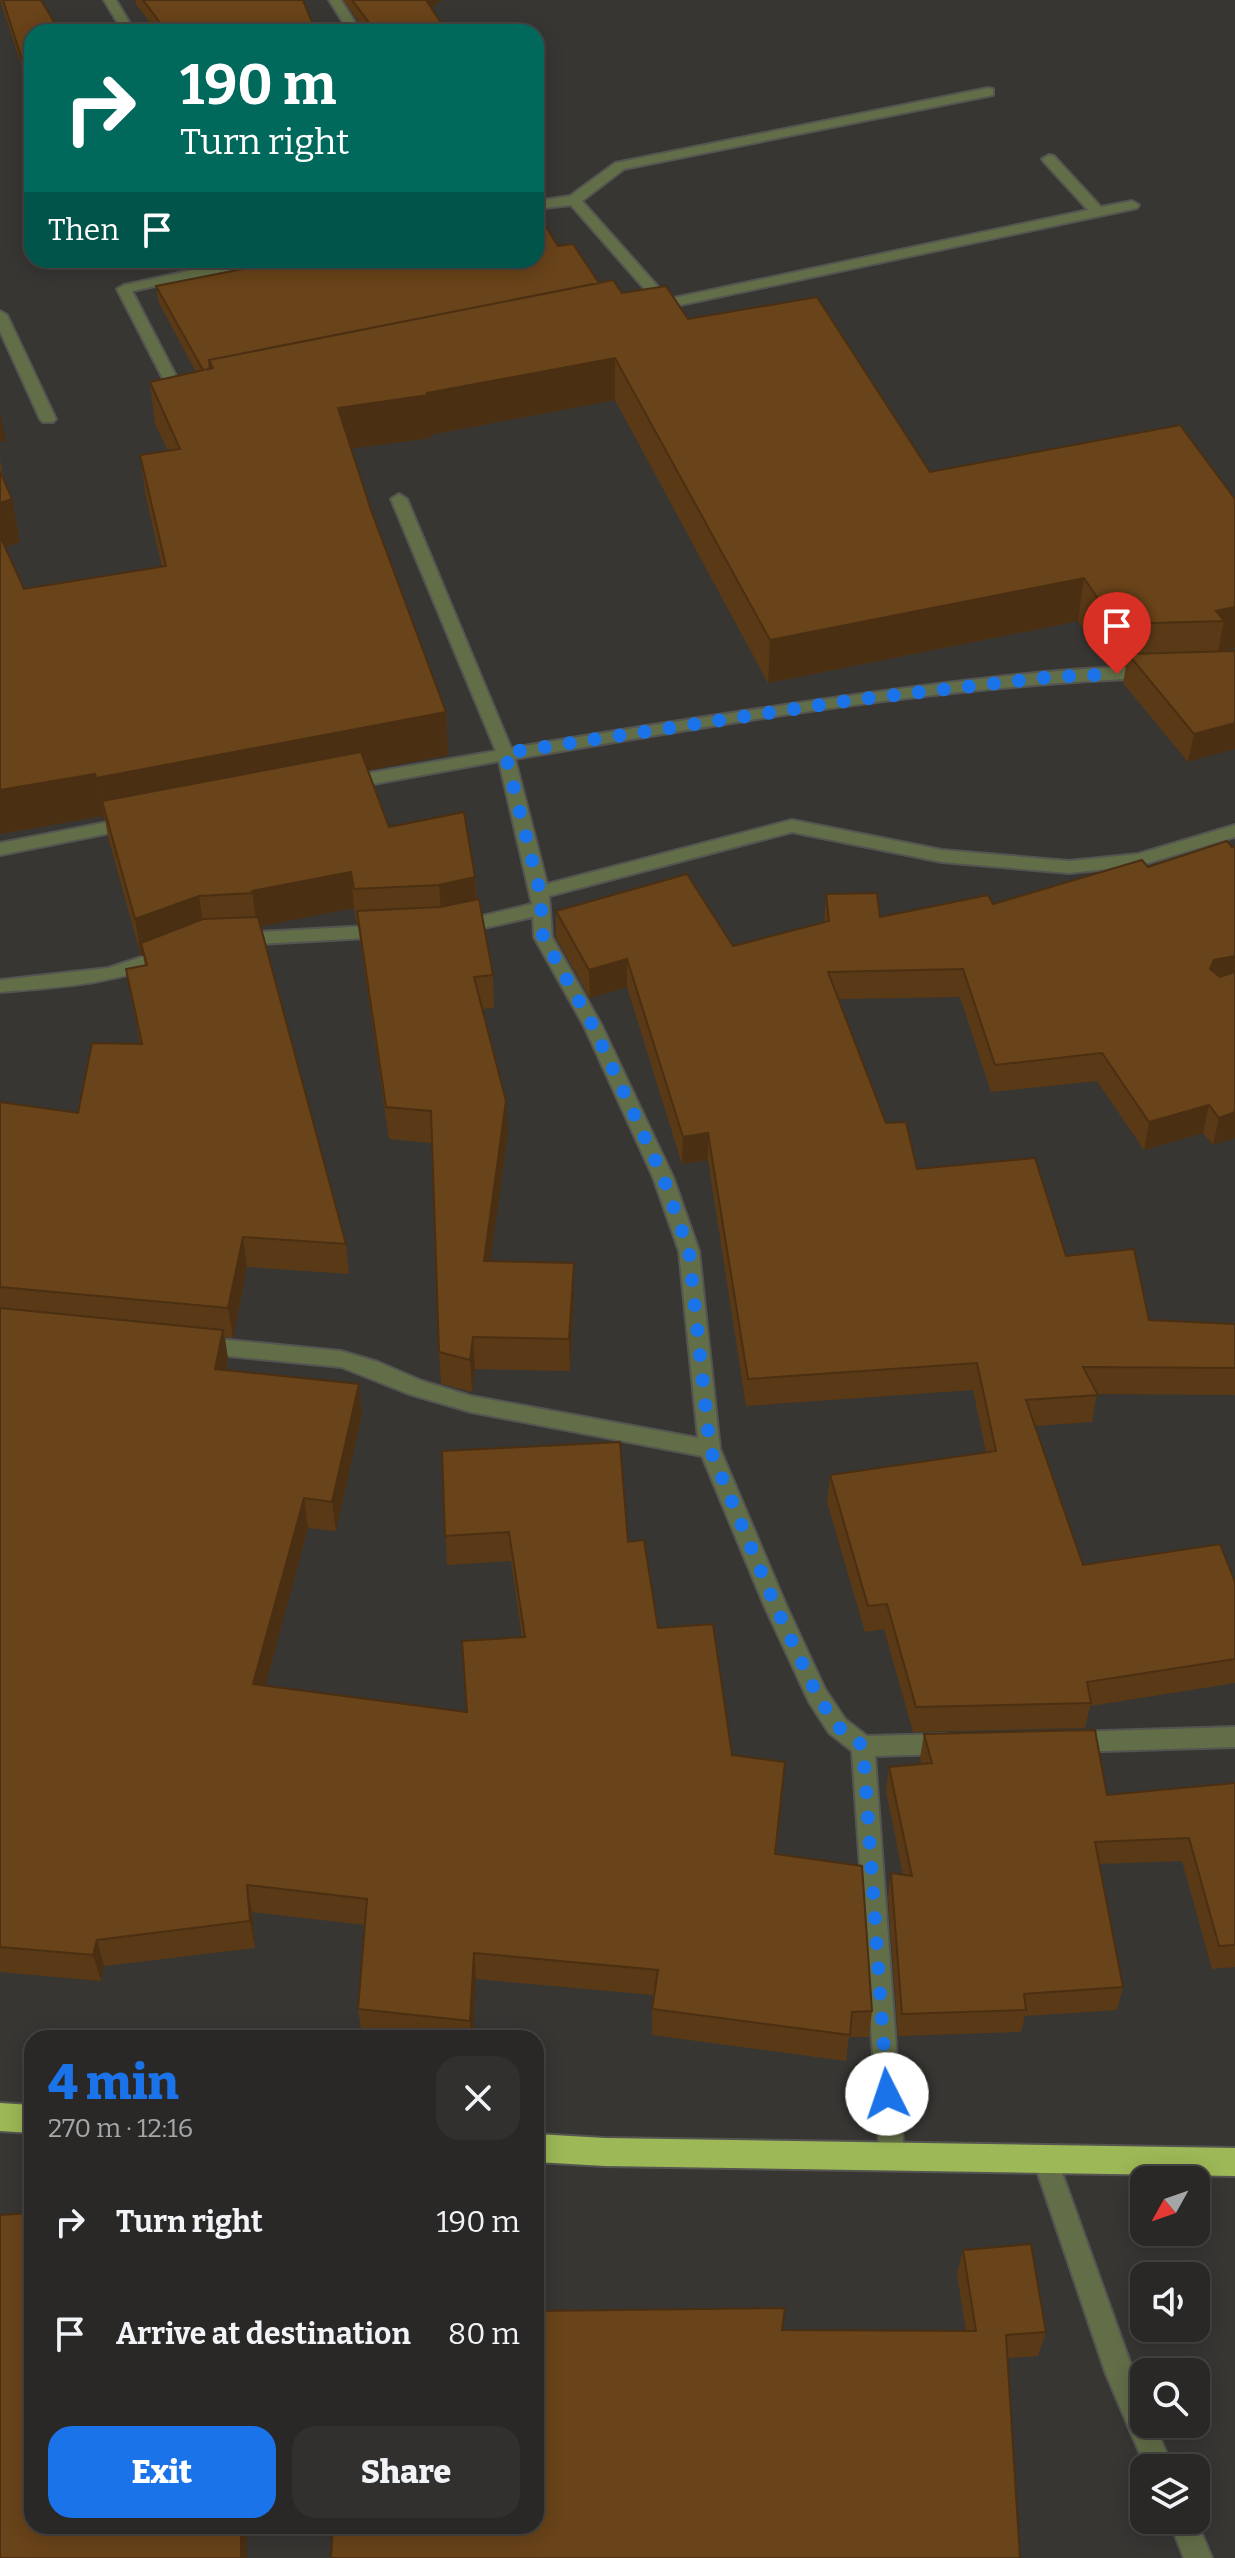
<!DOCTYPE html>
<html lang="en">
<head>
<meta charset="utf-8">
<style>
  body { margin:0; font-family:Bitter,serif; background:#31302e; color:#f1f3f6; height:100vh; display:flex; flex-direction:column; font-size:30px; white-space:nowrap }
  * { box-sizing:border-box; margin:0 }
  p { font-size:26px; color:#a5a6a7 }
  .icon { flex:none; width:44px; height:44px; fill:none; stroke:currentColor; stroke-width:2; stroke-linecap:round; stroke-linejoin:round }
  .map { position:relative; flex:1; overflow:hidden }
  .sheet { position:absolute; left:24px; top:2030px; width:520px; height:504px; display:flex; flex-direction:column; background:#292826; border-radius:24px; box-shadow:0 4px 20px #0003,0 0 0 2px #454443 }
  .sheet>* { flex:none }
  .hud { position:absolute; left:24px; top:24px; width:520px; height:244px; border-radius:24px; box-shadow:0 4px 20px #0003,0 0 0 2px #454443; background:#00695c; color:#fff; overflow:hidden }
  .needle { width:52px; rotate:230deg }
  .tools { position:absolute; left:1130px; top:2166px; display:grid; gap:16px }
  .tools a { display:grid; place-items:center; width:80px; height:80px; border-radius:16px; background:#292826; box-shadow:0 4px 20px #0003,0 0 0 2px #454443; font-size:40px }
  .pin { position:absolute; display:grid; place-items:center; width:68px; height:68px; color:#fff; margin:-82px -34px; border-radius:50% 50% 50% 0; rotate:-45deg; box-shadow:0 0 8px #0007 }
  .pin .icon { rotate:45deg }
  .me { position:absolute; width:88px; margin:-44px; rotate:356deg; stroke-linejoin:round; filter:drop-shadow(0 0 6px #0008) }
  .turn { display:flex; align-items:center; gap:28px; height:168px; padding:0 24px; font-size:36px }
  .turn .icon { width:104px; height:104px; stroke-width:2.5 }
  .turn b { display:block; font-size:56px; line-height:68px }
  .then { display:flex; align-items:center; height:76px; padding:0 24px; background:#0003; gap:16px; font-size:30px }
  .round { display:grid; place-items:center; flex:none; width:84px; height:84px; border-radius:24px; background:#31302e }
  .overview { display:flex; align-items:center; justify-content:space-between; height:136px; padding:0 24px }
  h1 { font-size:48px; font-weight:800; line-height:60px; color:#1a73e8 }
  .button { display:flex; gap:16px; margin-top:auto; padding:16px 24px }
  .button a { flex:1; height:92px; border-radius:24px; background:#1a73e8; color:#fff; font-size:32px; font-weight:800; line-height:92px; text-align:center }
  .button a+a { background:#31302e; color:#f1f3f6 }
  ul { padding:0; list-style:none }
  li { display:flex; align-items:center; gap:24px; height:112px; padding:0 24px }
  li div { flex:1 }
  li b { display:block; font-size:30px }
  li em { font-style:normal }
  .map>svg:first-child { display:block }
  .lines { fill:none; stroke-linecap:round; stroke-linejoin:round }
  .minor-casing { stroke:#545451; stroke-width:4 }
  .highway-casing { stroke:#545451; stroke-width:4 }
  .minor { fill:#626e48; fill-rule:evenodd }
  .highway { fill:#9db857; fill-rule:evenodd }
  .wall { fill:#5a3a16 }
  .shaded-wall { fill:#4a2f12 }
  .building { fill:#694319; stroke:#4a2f12; stroke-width:2 }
  .route { stroke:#1a73e8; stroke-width:14; stroke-dasharray:0 25.2 }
</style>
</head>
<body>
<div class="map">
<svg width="1235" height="2558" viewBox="0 0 1235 2558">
  <rect width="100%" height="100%" fill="#373633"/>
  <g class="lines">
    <defs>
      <path id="minor" d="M104,0H116L135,32H123Z
        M329,0H341L361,32H349Z
        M988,88L993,89V95L624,169L582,201L669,299L1088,210L1044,162L1042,159L1049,155L1054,156L1101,207L1132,201L1139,205L1137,208L652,311L645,307L656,302L571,205L536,209V201L570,196L615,163Z
        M239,260H266L259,264L132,291L189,401L186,404H176L117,289L124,285Z
        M0,311L7,315L56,419L53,422H43L40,419L0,331Z
        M399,494L407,499L511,748C584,736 1131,645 1158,673L1150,678C937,686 725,723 515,759L547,884L792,820L942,850L1069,861L1138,854L1235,825V837L1138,866L1069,873L942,862L792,832L549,896L552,937L602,1026L673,1177L699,1251L720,1449L786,1605L825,1689L845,1719L867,1736L947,1734L955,1737L958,1744L955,1751L947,1754L875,1756L904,2157L901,2165L892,2169L883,2165L880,2157L852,1751L829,1733L809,1702L764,1605L702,1456L471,1412L409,1394L341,1367L198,1353L191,1351L188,1345L191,1339L198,1337L341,1351L378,1362L422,1381L471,1396L698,1438L679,1251L653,1177L584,1026L534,937L533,917L457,934L448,928L457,922L532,904L499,761L346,789L337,783L346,777L496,751L391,499Z
        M134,817L143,823L140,827L0,855V843Z
        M386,925L395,931L386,937L238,945L229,939L238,933Z
        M169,948L178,954L175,958C119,984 61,987 0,992V980L108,968Z
        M1235,1727V1747L1071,1752L1063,1749L1060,1742L1063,1735L1071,1732Z
        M1045,2147L1054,2151L1057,2159L1144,2401V2424H1154L1173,2468H1146L1106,2374L1033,2159L1036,2151Z
        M1169,2520H1196L1212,2558H1184Z"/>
      <path id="highway" d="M0,2103L32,2105V2133L0,2131Z
        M536,2134L605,2138L1235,2148V2176L605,2166L536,2162Z"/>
    </defs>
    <!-- minor casing -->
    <use href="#minor" class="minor-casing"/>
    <!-- highway casing -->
    <use href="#highway" class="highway-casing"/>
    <!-- minor -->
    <use href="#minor" class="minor"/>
    <!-- highway -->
    <use href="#highway" class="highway"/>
  </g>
  <!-- wall -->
  <path class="wall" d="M0,0H41L32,32V92L29,88Z
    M135,0H303L316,32H157L136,4Z
    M343,0H445L436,2V6L431,7L447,32H366Z
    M558,246L599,283L688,319L930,472L1235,499V648L1218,652L1188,762L1123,683L1126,667H1108L1078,621L768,683L615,400L430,435L431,438L351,448L371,510L446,712L448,755L368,770L389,827L475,877L477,899L493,975L494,1008L482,1009L508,1134L490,1261L574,1263V1295L570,1371L475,1369L472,1392L441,1384L439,1352L432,1143L389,1139L358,926H357L354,908L261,926L346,1244L349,1274L247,1267L233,1338L225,1337L228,1359L226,1370L359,1384L362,1414L336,1531L308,1528L265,1686L467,1712L522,1637L511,1561L447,1565L442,1451L628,1542L658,1628L732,1755L783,1790L776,1854L872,2011L869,2037H849L846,2061L652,2035V2009L654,1995L476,1979L473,2038H394L362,2035L358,2009L364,1925L252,1912L255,1948L104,1966L101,1981L0,1972V1102L78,1113L140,1044L126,969L145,966L143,955L141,956L108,837L105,820H103L102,816L0,834V459L4,481L12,499L20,542L5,547L24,589L162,567L146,497L140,455L168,451L155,424L150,382L196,372L159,303L156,286Z
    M1235,846V1138L1213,1145L1203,1133L1144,1150L1097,1081L991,1092L960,997L839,999L886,1123L917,1169L1066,1256L1149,1320L1235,1324V1395L1097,1394L1092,1422L1035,1426L1083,1565L1235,1582V1683L1090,1706L1085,1728L913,1732L884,1629L865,1632L827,1502L830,1475L986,1452L973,1390L746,1406L708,1160L682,1164L627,987L590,998L556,938V911L733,946L824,923L826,894L880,917L993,904Z
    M924,1734L1107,1795L1235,1783V1967L1212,1969L1182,1861L1099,1864L1123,1987L1117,2010L1025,2016L1021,2032L898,2036L888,1896L891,1873L903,1875L886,1791L889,1767L922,1764L920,1758Z
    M963,2250L1046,2332L1038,2356L1008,2358L782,2330L966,2331L957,2274Z"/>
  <!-- shaded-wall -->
  <path class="shaded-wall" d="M423,0H445L436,2V6L424,9Z
    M539,157V172H536V158Z
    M615,358V400L430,435L431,438L341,450L338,408Z
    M0,411L6,441L0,442Z
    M12,499L20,542L0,549V503Z
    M1084,578L1078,621L768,683L770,640Z
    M1235,607V648L1218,651L1224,621L1216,611Z
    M446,712L448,755L107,820L102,801L105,820H103L96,778Z
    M1235,723V749L1188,762L1194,734Z
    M95,774L102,816L0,834V790Z
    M351,872L354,908L257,927L252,891Z
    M475,877L477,914L442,922L439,885Z
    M199,896L204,932L141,943L143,955L141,956L135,919Z
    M1235,956V982L1208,988L1210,969L1214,960Z
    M627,959V987L590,998L589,970Z
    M506,1101L508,1134L486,1293L484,1261Z
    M1209,1105L1203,1133L1144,1150L1149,1122Z
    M1235,1112V1138L1213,1145L1219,1118Z
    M708,1133V1160L682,1164L683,1137Z
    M243,1237L247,1267L233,1338L228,1308Z
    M574,1263V1295L570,1371L569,1339Z
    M223,1330L228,1359L220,1399L215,1369Z
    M473,1337L475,1369L472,1392L470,1360Z
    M359,1384L362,1414L336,1531L332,1502Z
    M304,1498L308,1528L258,1713L253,1684Z
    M247,1885L252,1912L255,1948L250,1921Z
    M97,1940L104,1966L101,1981L93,1955Z
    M474,1953L476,1979L473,2038H471L470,2021Z
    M241,2526H247V2558H241Z"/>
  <!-- building -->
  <path class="building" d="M3,0H41L60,32H32V79L26,72Z
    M143,0H303L316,32H167Z
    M352,0H426L447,32H376Z
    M536,211L558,246L573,244L599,283L209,360L210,369L203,370L156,286L290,260H536Z
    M613,280L622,293L666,286L688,319L817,297L930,472L1180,425L1235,499V607L1216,611L1224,621L1115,624L1084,578L770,640L615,358L427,393L428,395L338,408L371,510L446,712L96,778L95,774L0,790V536L24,589L166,566L140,455L180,449L150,382L213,368L209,360Z
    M0,471L12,499L0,503Z
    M1235,651V723L1194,734L1128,654Z
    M361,752L389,827L464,812L475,877L439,885L354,889L351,872L252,891L253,893L199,896L135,919L102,801Z
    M1227,841L1232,847L1235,846V956L1214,960L1210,969L1220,977L1235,972V1112L1219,1118L1209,1105L1149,1122L1102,1053L995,1065L963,969L828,972L886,1123L906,1122L917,1169L1035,1158L1066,1256L1134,1249L1149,1320L1235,1324V1368L1083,1367L1098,1395L1026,1400L1083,1565L1220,1544L1235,1582V1659L1087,1682L1091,1703L916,1707L887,1604L868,1606L830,1475L996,1451L977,1363L748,1379L708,1133L683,1137L627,959L589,970L556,911L687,874L733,946L829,921L826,894L877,893L880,917L988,895L993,904L1142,860L1148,867Z
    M479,899L493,975L474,977L506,1101L484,1261L574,1263L569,1339L473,1337L470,1360L439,1352L431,1111L386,1107L357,911L440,907Z
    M258,917L346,1244L243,1237L228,1308L0,1287V1102L78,1113L92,1043L142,1044L126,969L147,965L141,943L203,919Z
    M0,1308L223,1330L215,1369L359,1384L332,1502L304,1498L253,1684L467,1712L462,1641L525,1637L509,1532L445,1536L442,1451L620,1442L628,1542L644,1540L658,1628L713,1624L732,1755L785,1762L775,1854L862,1866L872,2011L852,2012L850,2035L652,2009L658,1970L474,1953L470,2021L358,2009L367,1899L247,1885L250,1921L97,1940L93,1955L0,1947Z
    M1095,1730L1107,1795L1235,1783V1945L1219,1946L1189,1838L1095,1842L1123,1987L1024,1994L1026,2010L902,2014L891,1873L912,1876L889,1767L932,1763L924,1734Z
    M32,2213V2526H241V2558H0V2215Z
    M1031,2244L1046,2332L1006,2335L1020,2558H331L333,2526H536V2311L785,2308L782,2330L976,2331L963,2250Z"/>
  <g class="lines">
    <!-- route -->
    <path class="route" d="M887,2094L863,1746L837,1726L817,1695L775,1605L710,1449L689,1251L663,1177L593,1026L543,937L540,892L505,753L853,700L1050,677L1117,674"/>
  </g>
</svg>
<div class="tools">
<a><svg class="needle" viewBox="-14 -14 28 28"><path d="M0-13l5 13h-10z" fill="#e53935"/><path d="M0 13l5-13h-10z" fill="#a5a6a7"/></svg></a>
<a><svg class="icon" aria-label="sound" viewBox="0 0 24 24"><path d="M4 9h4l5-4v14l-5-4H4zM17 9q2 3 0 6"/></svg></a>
<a><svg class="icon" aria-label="search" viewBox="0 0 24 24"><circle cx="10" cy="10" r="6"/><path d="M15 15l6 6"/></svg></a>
<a><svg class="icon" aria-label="layers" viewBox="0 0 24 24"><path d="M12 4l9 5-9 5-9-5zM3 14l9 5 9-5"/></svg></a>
</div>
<div class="pin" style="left:1117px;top:674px;background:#d93025"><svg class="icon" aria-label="arrive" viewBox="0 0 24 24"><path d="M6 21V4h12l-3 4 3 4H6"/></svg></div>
<svg class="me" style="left:887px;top:2094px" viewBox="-20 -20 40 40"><circle r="19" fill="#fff"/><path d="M0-13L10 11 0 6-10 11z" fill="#1a73e8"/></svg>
<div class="hud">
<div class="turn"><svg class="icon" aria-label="right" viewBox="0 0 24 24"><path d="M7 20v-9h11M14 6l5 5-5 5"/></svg><div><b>190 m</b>Turn right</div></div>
<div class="then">Then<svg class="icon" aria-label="arrive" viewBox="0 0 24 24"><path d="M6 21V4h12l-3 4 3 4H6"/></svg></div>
</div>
<section class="sheet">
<div class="overview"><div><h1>4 min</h1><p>270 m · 12:16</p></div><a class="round"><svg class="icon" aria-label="close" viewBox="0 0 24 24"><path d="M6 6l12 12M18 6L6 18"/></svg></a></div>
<ul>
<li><svg class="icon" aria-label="right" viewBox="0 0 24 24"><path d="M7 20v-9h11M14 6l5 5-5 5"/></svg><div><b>Turn right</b></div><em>190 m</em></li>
<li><svg class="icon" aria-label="arrive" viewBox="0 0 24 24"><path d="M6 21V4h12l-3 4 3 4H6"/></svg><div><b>Arrive at destination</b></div><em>80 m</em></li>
</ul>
<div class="button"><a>Exit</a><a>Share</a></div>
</section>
</div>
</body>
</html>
